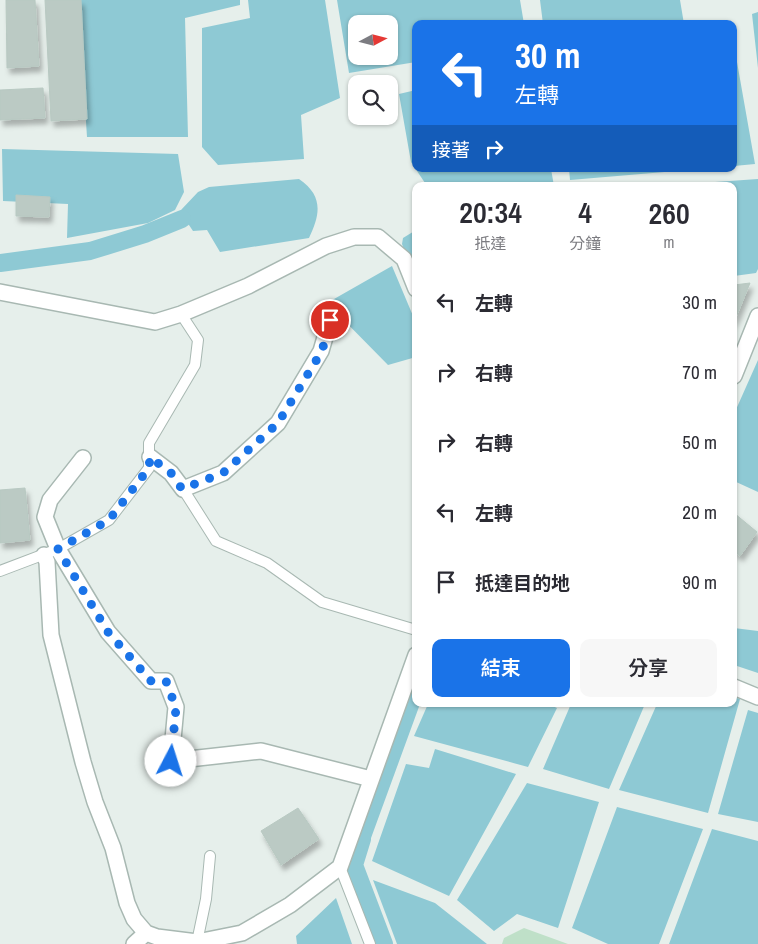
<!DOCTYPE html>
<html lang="zh-TW">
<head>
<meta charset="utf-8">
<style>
  body { margin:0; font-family:"Archivo Narrow","Noto Sans TC",sans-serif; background:#f7f7f7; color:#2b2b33; height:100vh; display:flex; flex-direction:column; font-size:19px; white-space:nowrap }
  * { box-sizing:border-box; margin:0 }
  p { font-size:16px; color:#7c7c81 }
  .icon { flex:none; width:28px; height:28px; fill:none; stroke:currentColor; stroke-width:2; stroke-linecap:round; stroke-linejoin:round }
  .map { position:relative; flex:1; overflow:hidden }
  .side { position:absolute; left:412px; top:182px; width:325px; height:525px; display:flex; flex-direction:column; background:#fff; border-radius:10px; box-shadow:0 1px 4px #0004 }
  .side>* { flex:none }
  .guide { position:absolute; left:412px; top:20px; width:325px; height:152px; border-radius:10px; box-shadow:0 1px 4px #0004; background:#1a73e8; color:#fff; overflow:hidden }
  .needle { width:32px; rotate:83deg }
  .fabs { position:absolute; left:348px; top:15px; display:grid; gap:10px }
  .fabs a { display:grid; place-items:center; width:50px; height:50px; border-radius:10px; background:#fff; box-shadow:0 1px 4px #0004; font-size:25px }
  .pin { position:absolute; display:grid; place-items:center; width:42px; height:42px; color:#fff; margin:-21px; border:2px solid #fff; border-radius:50%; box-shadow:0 1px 5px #0007 }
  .me { position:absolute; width:55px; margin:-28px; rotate:5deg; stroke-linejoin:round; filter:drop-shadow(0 0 4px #0008) }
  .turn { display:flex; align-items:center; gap:18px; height:105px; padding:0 20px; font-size:22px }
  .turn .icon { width:65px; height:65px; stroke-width:2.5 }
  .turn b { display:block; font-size:35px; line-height:42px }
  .then { display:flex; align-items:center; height:48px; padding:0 20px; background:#0003; gap:10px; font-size:19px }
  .eta { display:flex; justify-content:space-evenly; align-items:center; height:85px; text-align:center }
  .eta b { font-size:30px; font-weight:600; line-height:35px }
  .cta { display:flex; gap:10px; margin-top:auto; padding:10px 20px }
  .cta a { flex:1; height:58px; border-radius:10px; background:#1a73e8; color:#fff; font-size:20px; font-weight:600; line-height:58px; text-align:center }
  .cta a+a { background:#f7f7f7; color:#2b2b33 }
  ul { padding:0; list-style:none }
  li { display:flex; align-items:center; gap:15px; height:70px; padding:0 20px }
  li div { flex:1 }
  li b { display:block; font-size:19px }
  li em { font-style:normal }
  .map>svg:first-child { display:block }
  .green { fill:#bfe0c8 }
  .water { fill:#8ec9d4; fill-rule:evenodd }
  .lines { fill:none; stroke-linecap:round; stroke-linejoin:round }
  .canal { stroke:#8ec9d4; stroke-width:18 }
  .building { fill:#bbcac4; stroke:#b8c9c2; filter:url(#shadow) }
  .lane-casing { stroke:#a8b8b2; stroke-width:12 }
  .street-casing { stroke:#a8b8b2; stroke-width:18 }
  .lane { stroke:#fff; stroke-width:10 }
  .street { stroke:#fff; stroke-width:15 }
  .route { stroke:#1a73e8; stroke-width:9; stroke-dasharray:0 16.2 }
</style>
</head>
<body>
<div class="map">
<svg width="758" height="944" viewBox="0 0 758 944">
  <defs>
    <filter id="shadow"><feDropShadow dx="3" dy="5.5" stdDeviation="2.5" flood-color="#0004"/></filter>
  </defs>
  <rect width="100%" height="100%" fill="#e6efeb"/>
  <!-- green -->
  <path class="green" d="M524,928L568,944H502L504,938Z"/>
  <!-- water -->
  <path class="water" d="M78,0H240V5L185,18L188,137H87Z
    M248,0H325L340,98L301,115L304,159L218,165L202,147V28L250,18Z
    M337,0H520L524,24H416V62L349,73ZM356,24H389V56H356Z
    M540,0H680L684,24H543Z
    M758,12V68L752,14Z
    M734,62H737L755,164L734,166Z
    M416,90V169H551L554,186H427L411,162L399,94Z
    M2,149L178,154L184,192L175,210L148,223L67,238L68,204L3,201Z
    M569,169H700L570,180Z
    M299,179C324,196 320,215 309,238L220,252L207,230L193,231L187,222L161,232L158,225L181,210L198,192L209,187Z
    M758,179V269L756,273L734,276V186H658Z
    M416,230V280L402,244L403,238Z
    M392,266L416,323V357L388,365L327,303Z
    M758,360V492L734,481V414Z
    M734,628L758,631V673L734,665Z
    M416,668V704H420L363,860L349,861Z
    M734,697L740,699L708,813L619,790L657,704H734Z
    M428,704H548L557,708L528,767L414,736Z
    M571,704H645L609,789L543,769Z
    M748,710L758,713V822L718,814Z
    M435,749L516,774L449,896L372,861L406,764L429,768Z
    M527,783L599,802L558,928L517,914L494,931L457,900Z
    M617,807L703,829L659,944H608L572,928Z
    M712,829L758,841V944H669Z
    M373,880L435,903L487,944H397Z
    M336,898L352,944H297L296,936Z"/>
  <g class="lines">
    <!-- canal -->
    <path class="canal" d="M0,263L90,251L145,234L182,219
      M362,839L354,865L384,944"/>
  </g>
  <!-- building -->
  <path class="building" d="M6,0H35L39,66L7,68Z
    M45,0H81L87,119L51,121Z
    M43,88L45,118L0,120V90Z
    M16,195L50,197L49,217L16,216Z
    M750,283L734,322V285Z
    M25,488L30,540L0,543V490Z
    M734,513L757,532L740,556L734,551Z
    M298,808L319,839L281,865L261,831Z"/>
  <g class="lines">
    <defs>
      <path id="lane" d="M183,489L216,541L267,563L322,602L416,630
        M0,571L58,549L109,520L149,468V443L195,365L198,340L181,314
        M340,867L370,944
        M197,942L206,899L210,856"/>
      <path id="street" d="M0,292L155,322L181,314L248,286L326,246L354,237H378L404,259L416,289
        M734,376L758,316
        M150,457L171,473L183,489L223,473L278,423L321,351L330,320
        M83,458L50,500L45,517L58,549L108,632L151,681H166L176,707L171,761L261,751L371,779
        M44,555L47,562L51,635L83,762L95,802L113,848L127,903L134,919L146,933L157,937L197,942L242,933L290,905L340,867L416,655
        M734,687L758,697
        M134,944L146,933"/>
    </defs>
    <!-- lane casing -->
    <use href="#lane" class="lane-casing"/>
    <!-- street casing -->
    <use href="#street" class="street-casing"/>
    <!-- lane -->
    <use href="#lane" class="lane"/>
    <!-- street -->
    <use href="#street" class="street"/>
  </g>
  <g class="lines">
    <!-- route -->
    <path class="route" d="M171,761L176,708L166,681H151L108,632L58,549L109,520L149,468L150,457L171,473L182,489L223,473L278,423L322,351L330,320"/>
  </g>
</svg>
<div class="fabs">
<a><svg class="needle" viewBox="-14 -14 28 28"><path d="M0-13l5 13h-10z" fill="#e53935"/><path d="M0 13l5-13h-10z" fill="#7c7c81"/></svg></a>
<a><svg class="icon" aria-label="search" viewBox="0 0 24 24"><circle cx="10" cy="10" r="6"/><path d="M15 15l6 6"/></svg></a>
</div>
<div class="pin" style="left:330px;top:320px;background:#d93025"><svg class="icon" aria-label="arrive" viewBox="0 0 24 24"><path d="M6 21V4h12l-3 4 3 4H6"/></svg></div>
<svg class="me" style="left:171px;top:761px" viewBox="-20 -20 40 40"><circle r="19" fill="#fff"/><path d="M0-13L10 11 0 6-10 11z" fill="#1a73e8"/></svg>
<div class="guide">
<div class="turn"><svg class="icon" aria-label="left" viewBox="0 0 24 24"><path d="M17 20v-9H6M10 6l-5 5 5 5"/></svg><div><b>30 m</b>左轉</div></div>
<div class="then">接著<svg class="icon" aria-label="right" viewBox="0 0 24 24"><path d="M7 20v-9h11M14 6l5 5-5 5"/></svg></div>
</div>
<section class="side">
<div class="eta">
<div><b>20:34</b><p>抵達</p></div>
<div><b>4</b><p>分鐘</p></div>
<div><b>260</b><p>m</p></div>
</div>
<ul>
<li><svg class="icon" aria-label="left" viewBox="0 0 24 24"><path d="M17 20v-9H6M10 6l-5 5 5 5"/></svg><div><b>左轉</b></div><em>30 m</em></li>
<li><svg class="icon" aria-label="right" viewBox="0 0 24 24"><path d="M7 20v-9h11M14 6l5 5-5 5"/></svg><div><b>右轉</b></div><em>70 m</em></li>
<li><svg class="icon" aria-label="right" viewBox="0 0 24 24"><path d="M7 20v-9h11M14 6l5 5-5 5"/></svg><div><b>右轉</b></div><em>50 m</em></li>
<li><svg class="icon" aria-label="left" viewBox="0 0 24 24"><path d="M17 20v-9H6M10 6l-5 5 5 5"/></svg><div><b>左轉</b></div><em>20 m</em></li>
<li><svg class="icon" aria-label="arrive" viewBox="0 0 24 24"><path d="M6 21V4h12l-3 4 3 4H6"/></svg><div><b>抵達目的地</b></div><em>90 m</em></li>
</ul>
<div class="cta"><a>結束</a><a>分享</a></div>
</section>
</div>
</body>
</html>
